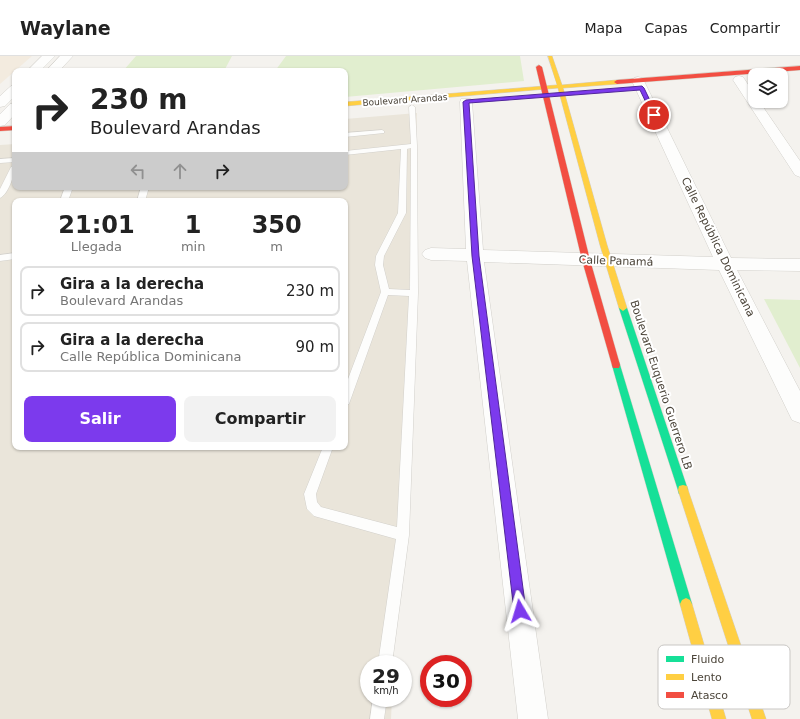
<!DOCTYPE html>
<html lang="es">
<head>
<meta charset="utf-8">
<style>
  body { margin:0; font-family:"DejaVu Sans",sans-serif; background:#f2f2f2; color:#222; height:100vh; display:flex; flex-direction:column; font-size:15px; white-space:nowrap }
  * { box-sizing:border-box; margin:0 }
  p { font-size:13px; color:#767676 }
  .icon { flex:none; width:22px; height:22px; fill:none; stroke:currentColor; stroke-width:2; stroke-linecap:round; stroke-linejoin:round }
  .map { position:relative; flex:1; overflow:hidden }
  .drawer { position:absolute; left:12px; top:142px; width:336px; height:252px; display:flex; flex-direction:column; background:#fff; border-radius:8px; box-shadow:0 1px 3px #0004 }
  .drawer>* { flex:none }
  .guide { position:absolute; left:12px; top:12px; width:336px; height:122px; border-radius:8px; box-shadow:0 1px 3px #0004; background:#fff; color:#222; overflow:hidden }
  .controls { position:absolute; left:748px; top:12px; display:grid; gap:8px }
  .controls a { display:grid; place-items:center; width:40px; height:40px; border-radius:8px; background:#fff; box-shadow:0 1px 3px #0004; font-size:20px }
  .speed { position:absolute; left:360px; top:599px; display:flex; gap:8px; font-size:20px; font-weight:700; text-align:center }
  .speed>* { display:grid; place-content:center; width:52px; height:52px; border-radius:50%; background:#fff; box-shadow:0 1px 3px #0004; line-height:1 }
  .speed small { font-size:10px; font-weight:400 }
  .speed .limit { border:6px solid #d22; background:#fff; color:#111 }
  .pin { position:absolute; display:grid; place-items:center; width:34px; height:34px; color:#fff; margin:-17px; border:2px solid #fff; border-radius:50%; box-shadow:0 1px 4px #0007 }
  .me { position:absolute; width:44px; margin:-22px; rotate:353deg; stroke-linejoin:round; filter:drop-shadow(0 0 3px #0008) }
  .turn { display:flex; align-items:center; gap:14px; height:84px; padding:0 12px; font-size:18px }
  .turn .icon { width:52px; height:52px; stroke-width:2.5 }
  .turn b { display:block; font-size:28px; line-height:34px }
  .lanes { display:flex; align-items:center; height:38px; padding:0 12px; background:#0003; justify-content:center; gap:20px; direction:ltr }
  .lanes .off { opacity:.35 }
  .eta { display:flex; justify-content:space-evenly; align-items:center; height:68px; text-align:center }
  .eta b { font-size:24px; font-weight:700; line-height:28px }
  .primary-button { display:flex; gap:8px; margin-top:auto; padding:8px 12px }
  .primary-button a { flex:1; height:46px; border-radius:8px; background:#7c3aed; color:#fff; font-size:16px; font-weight:700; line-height:46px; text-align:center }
  .primary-button a+a { background:#f2f2f2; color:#222 }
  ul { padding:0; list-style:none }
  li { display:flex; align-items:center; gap:12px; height:50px; margin:0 8px 6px; padding:0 4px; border:2px solid #e0e0e0; border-radius:8px }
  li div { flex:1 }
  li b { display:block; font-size:15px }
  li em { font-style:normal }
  header { display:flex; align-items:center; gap:24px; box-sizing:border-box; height:56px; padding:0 20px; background:#fff; border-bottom:1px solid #e0e0e0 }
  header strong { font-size:19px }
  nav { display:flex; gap:22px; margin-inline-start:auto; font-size:14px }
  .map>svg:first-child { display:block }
  .commercial { fill:#f3ebdf }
  .education { fill:#eae5da; fill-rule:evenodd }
  .green { fill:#e1eecf }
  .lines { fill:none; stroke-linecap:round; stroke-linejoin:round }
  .lane-casing { stroke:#d2d0cb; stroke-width:1 }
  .street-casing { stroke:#d2d0cb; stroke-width:1 }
  .fast-casing { stroke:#d3cfc5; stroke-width:1 }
  .slow-casing { stroke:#d3cfc5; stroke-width:1 }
  .jam-casing { stroke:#d3cfc5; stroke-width:1 }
  .lane { fill:#fdfdfc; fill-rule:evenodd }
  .street { fill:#fdfdfc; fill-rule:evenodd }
  .fast { fill:#16e098; fill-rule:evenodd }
  .slow { fill:#ffcf43; fill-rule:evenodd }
  .jam { fill:#f24e42; fill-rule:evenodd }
  .route { fill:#7c3aed; stroke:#51269a }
  .labels { text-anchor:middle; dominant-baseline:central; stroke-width:4; stroke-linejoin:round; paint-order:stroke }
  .far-street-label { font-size:9px; fill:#4b4439; stroke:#fff }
  .street-label { font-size:11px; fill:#4b4439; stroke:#fff }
  .key { fill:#fff; stroke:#c9c7c4; stroke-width:1 }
  .key-label { font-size:11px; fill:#4b4439 }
</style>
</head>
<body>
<header>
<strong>Waylane</strong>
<nav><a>Mapa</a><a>Capas</a><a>Compartir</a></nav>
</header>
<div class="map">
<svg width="800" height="663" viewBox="0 0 800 663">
  <rect width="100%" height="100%" fill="#f4f2ee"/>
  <!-- commercial -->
  <path class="commercial" d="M0,0H32L0,28Z"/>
  <!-- education -->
  <path class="education" d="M417,57L393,608H369V642H392L391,663H0V89L15,88V131H345V63ZM15,145H345V391H15Z"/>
  <!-- green -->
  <path class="green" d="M136,0H232L224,15H123Z
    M286,0H520L524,25L345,41V15H275Z
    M764,243L800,244V312Z"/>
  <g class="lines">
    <defs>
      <path id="lane" d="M412,49L415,51L417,90L418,237L409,479L392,608H378L396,483L314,460L307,453L304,438L323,391H333L316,438L317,446L321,451L397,471L409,240L388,239L350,345L349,348L345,349V331L381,236L375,209L376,200L398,157L401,93L345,99V95L411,88L409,51ZM411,92L410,234L389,233L383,209L384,200L406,157L407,93Z
        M382,74L384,75V77L345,81V77Z
        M15,102V106L0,107V103Z
        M15,109C15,118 8,139 0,142V133L11,111Z
        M65,131H73L68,145H60Z
        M141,131H149L145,145H137Z
        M15,197V203L0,205V199Z
        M373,642H387L384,663H370Z"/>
      <path id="street" d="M42,0H55L40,15H27Z
        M60,0H73L59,15H46Z
        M739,20L743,21L755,39V45H759L800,105V121L795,119L733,24L735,21Z
        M638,21L642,22L644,25L731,202L800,203V215L737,214L800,335V367L792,364L719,214L484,206L548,663H518L467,205L431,204L425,202L422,198L425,194L431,192L466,193L460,46L461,43H471L472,46L483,194L713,201L632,25L634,22Z
        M15,29V40L5,50L0,51V40L11,30Z
        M15,47V58L5,69L0,70V58L10,48Z"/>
      <path id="fast" d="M623,249L627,252L688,434L687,438L683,439L679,438L678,434L619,252Z
        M616,305L619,306L620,309L692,548L690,552L686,554L682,552L680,548L612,309L613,306Z"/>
      <path id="slow" d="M548,0H552L562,29L617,24L620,26L617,28L563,32L607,189L627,252L623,255L619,252L600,189L558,32L345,50V46L557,29Z
        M683,429L687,430L688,434L766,663H752L678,434L679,430Z
        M686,542L690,544L692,548L726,663H712L680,548L682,544Z"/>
      <path id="jam" d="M539,9L542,11L590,204L620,309L619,312H613L612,309L582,204L536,11Z
        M800,10V14L617,28L614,26L617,24Z
        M15,70V74L0,75V71Z"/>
    </defs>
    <!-- lane casing -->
    <use href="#lane" class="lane-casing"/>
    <!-- street casing -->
    <use href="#street" class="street-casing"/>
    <!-- fast casing -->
    <use href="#fast" class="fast-casing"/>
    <!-- slow casing -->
    <use href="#slow" class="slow-casing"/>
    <!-- jam casing -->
    <use href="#jam" class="jam-casing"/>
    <!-- lane -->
    <use href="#lane" class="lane"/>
    <!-- street -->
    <use href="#street" class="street"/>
    <!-- fast -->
    <use href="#fast" class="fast"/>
    <!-- slow -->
    <use href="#slow" class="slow"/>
    <!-- jam -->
    <use href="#jam" class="jam"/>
  </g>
  <!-- route -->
  <path class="route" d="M642,30L644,32L657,59V60L652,59L640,34L469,47L479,200L526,555L524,559L520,561L516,559L514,555L472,200L463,46L466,44Z"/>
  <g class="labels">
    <!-- far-street labels -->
    <g class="far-street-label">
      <text transform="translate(405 44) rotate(-4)">Boulevard Arandas</text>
    </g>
    <!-- street labels -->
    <g class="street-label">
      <text transform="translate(718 191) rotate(64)">Calle República Dominicana</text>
      <text transform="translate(616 205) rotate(2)">Calle Panamá</text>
      <text transform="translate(661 329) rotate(72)">Boulevard Euquerio Guerrero LB</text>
    </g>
  </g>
  <!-- legend -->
  <rect x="658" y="589" width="132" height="64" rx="6" class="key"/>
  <rect x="666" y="600" width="18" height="6" fill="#16e098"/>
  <rect x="666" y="618" width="18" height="6" fill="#ffcf43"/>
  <rect x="666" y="636" width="18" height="6" fill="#f24e42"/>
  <g class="key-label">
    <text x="691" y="607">Fluido</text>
    <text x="691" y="625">Lento</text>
    <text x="691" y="643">Atasco</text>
  </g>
</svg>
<div class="controls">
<a><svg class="icon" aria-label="layers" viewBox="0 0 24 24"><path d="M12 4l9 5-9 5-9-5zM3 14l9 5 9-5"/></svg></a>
</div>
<div class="speed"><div>29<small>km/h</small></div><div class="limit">30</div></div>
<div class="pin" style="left:654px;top:59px;background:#d93025"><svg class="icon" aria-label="arrive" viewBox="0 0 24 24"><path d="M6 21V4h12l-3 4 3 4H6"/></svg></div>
<svg class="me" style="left:520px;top:555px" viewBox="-20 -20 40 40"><path d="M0-17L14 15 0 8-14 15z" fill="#7c3aed" stroke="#fff" stroke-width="4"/></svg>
<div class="guide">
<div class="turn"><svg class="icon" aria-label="right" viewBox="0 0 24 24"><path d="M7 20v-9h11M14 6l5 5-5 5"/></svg><div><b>230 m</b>Boulevard Arandas</div></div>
<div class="lanes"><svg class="icon off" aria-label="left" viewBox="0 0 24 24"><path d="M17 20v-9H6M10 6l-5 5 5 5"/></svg><svg class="icon off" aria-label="ahead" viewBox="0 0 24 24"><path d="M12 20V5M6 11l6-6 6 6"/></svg><svg class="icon" aria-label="right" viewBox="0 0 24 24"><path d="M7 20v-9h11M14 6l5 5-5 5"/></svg></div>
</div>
<section class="drawer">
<div class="eta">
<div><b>21:01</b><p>Llegada</p></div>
<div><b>1</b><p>min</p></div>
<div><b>350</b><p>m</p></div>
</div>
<ul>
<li><svg class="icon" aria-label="right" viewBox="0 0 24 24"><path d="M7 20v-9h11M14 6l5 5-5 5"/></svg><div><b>Gira a la derecha</b><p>Boulevard Arandas</p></div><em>230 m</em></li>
<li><svg class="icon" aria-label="right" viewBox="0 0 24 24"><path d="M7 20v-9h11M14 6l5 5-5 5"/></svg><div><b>Gira a la derecha</b><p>Calle República Dominicana</p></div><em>90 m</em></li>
</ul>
<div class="primary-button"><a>Salir</a><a>Compartir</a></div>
</section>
</div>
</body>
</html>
